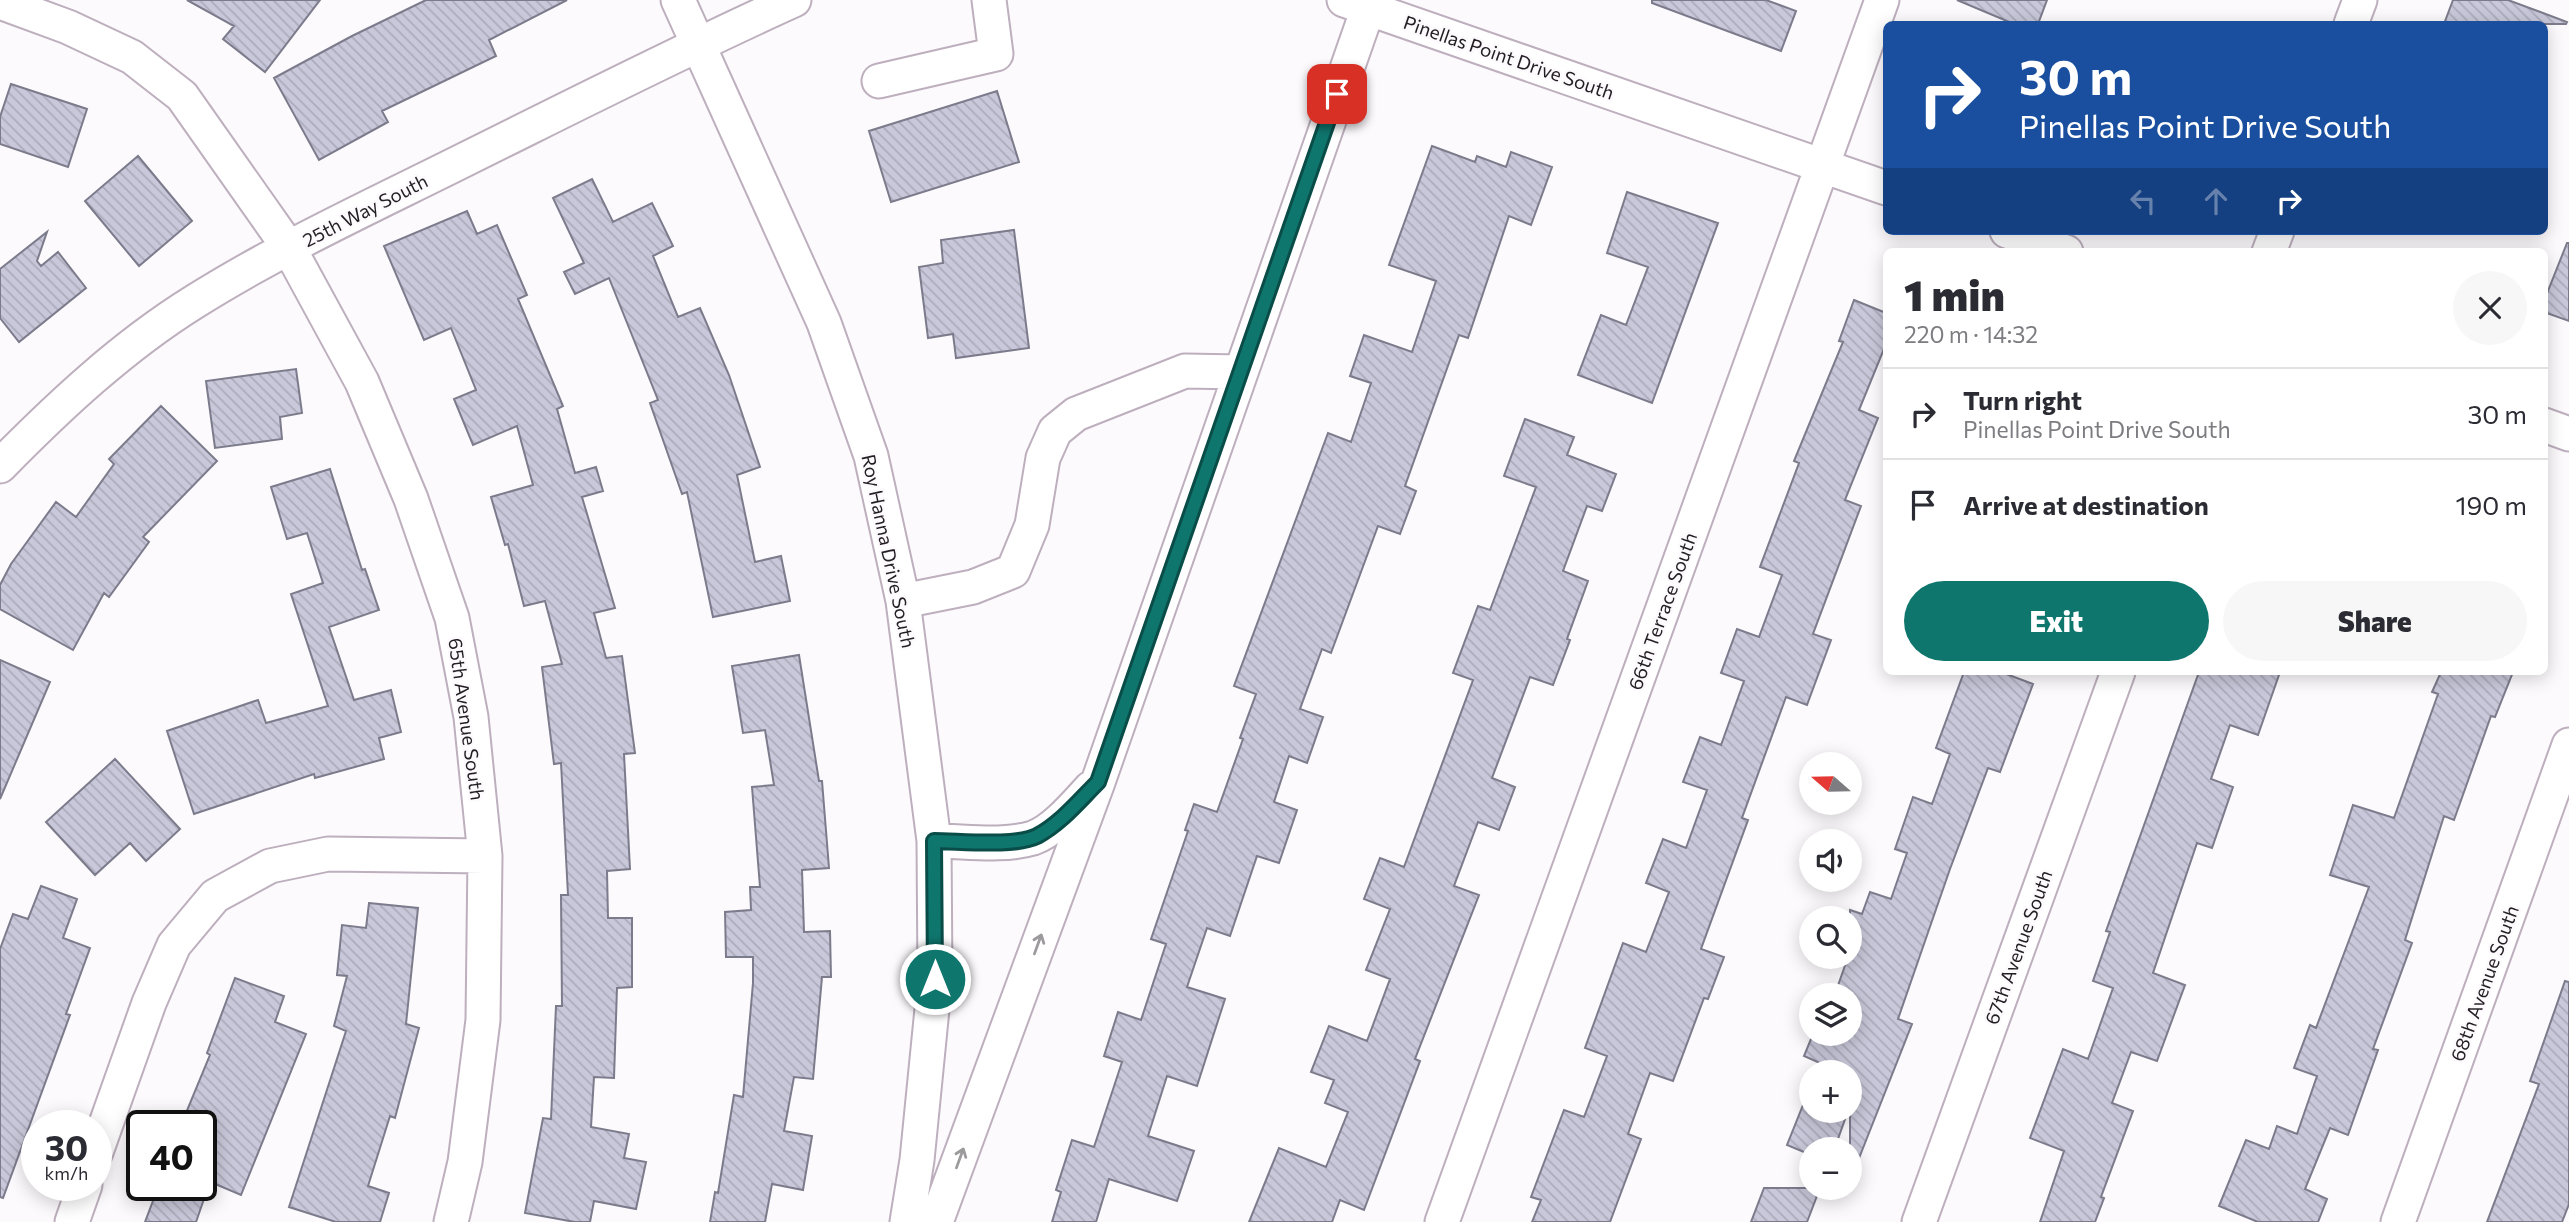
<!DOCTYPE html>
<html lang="en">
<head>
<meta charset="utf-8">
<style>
  body { margin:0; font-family:Commissioner,sans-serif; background:#f7f7f7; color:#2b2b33; height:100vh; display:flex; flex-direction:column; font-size:26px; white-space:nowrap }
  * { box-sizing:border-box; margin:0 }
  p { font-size:23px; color:#7c7c81 }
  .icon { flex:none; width:38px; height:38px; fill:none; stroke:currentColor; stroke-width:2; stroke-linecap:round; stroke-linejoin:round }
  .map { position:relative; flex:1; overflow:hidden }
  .sheet { position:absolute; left:1883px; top:248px; width:665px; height:427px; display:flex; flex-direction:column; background:#fff; border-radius:10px; box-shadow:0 4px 18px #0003 }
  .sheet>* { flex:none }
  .guide { position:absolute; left:1883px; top:21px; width:665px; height:214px; border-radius:10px; box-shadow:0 4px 18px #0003; background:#1a4fa0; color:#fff; overflow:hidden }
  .needle { width:46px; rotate:290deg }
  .buttons { position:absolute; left:1799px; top:752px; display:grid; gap:14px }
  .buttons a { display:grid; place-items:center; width:63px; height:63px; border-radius:50%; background:#fff; box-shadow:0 4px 18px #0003; font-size:35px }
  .speed { position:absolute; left:21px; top:1110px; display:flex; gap:14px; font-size:35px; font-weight:700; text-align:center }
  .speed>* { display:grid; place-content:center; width:91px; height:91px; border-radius:50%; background:#fff; box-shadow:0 4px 18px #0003; line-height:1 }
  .speed small { font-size:18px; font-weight:400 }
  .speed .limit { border:4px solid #111; border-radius:10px; background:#fff; color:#111 }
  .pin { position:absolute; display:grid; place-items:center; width:60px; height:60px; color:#fff; margin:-30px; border-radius:14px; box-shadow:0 4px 10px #0006 }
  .me { position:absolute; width:77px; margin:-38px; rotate:0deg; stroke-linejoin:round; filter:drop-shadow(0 0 5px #0008) }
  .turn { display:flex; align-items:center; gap:24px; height:147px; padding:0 21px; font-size:32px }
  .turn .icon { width:91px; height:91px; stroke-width:2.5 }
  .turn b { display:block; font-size:49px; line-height:60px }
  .lanes { display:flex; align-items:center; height:66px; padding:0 21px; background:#0003; justify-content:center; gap:35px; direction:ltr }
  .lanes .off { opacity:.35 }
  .round { display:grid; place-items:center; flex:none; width:74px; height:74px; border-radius:37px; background:#f7f7f7 }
  .headline { display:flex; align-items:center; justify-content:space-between; height:119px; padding:0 21px }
  h1 { font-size:42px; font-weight:800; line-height:52px }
  .primary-button { display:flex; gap:14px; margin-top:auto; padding:14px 21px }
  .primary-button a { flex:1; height:80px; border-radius:42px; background:#0f766e; color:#fff; font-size:28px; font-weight:800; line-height:80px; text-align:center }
  .primary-button a+a { background:#f7f7f7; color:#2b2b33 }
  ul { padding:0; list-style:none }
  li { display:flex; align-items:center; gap:21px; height:91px; padding:0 21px; border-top:2px solid #e1e1e2 }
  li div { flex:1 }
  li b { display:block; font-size:26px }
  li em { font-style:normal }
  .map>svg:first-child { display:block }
  .building { fill:url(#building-back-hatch); stroke:#7b7b8c; stroke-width:2 }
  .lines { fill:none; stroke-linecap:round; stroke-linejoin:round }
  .minor-casing { stroke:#bdafbd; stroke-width:37 }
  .minor { stroke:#fff; stroke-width:33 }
  .oneway { stroke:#9c9a9c }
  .route-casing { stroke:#0a4d48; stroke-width:18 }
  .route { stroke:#0f766e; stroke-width:12 }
  .labels { text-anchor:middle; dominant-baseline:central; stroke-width:5; stroke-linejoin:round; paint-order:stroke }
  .street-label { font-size:19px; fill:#231e24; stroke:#fdfafd }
</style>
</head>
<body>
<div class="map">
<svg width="2569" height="1222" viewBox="0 0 2569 1222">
  <defs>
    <pattern id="building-back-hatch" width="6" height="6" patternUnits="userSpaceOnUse" patternTransform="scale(1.75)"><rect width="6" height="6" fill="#c8c8da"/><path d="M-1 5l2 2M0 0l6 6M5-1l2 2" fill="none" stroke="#acabbb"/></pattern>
  </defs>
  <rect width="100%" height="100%" fill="#fdfafd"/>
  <!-- building -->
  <path class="building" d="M187,0H320L265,72L223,39L234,26Z
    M426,0H567L489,40L496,56L382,111L388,122L319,160L274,78L352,36Z
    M1652,0H1766L1796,11L1781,51L1652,3Z
    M1957,0H2047L2038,24H2014Z
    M2453,0H2508L2567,22L2566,24H2444Z
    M11,84L87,109L68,167L0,144V117Z
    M997,91L1019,162L891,202L869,131Z
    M1432,146L1475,162L1477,156L1506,167L1511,152L1552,167L1531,225L1509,216L1468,338L1459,335L1405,486L1416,491L1400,534L1378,526L1331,653L1322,649L1300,709L1323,717L1307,763L1289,756L1274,802L1297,810L1279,863L1257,856L1230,936L1207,928L1187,987L1225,999L1197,1086L1167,1076L1148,1136L1194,1151L1177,1201L1109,1179L1096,1222H1052L1061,1192L1056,1190L1072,1140L1094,1147L1122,1062L1104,1056L1118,1012L1141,1020L1166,944L1151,939L1188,831L1185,830L1194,804L1217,812L1243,739L1240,738L1256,694L1234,686L1328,433L1351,442L1371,383L1350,376L1364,335L1412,352L1436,281L1389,265Z
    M138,156L192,221L139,266L85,201Z
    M592,179L613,222L652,203L673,246L653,256L678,317L700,308L729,375L760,467L737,475L755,562L781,556L790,601L713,617L687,492L682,494L650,403L658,400L609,278L575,294L564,272L584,263L553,198Z
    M1627,192L1718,223L1652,403L1578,375L1601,315L1626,325L1648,267L1607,253Z
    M467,211L477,234L497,225L527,295L518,299L563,406L557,409L575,473L596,467L603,491L582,497L615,608L594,613L606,658L622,656L635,753L624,754L630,869L607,871L608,918H632V987L617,988L614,1078L594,1077L591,1127L629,1134L624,1158L646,1162L636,1209L594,1201L590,1222H575L525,1213L543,1118L551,1119L556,1006H562L561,895H568L561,763L554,764L542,667L562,664L545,601L524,606L508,544L505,545L491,497L533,485L517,426L473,445L454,399L476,390L451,328L424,340L384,246Z
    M1014,230L1029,348L956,358L953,334L928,338L919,267L943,263L941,240Z
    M47,232L37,261L41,266L58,252L86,288L19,342L0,318V269Z
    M2567,243H2569V321L2544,312V301Z
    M1854,300L1886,313V344L1859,410L1878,418L1845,500L1861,506L1813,634L1831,640L1807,705L1786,697L1742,818L1748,820L1701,949L1724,957L1708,999L1704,998L1673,1081L1650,1073L1628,1134L1641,1139L1610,1222H1532L1541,1200L1531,1197L1564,1110L1584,1117L1607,1056L1585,1048L1623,943L1646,952L1669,892L1646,883L1663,839L1686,848L1707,790L1683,782L1700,737L1721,745L1744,681L1721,673L1737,629L1759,637L1782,575L1760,567L1799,463L1794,461L1843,342L1839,341Z
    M296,369L302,413L280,417L282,439L215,448L206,381Z
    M161,406L217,461L143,537L149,542L109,597L104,593L73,650L0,609V585L11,564L56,502L76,517L114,464L109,459Z
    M1525,419L1574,437L1567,455L1616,474L1602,511L1587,506L1563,571L1588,581L1567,639L1570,640L1553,685L1530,677L1492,778L1515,787L1499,830L1478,822L1454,886L1479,895L1415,1059L1420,1061L1364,1210L1340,1200L1332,1222H1249L1279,1148L1326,1167L1348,1112L1325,1103L1334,1080L1311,1072L1329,1026L1367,1041L1390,979L1366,970L1390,909L1364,899L1380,858L1404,867L1473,680L1453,673L1478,606L1490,610L1536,487L1504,476Z
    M330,469L362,570L365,569L379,610L329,627L354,700L391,690L401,732L379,738L384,759L315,778L314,774L194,814L167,731L258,700L266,723L328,706L291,594L323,583L307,533L287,539L271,487Z
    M799,655L819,781H822L829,868L802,870L804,932L830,931L831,977H822L813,1079L794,1077L784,1131L812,1136L803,1190L772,1184L765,1222H710L715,1192L718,1193L734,1095L743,1097L753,983V957H726L725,912L751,910L750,887H760L752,787L774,785L765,730L743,733L732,666Z
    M0,660L50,682L0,799Z
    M1964,672H2001L2033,684L2000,772L1988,768L1950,869L1898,1019L1912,1024L1850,1181V1073H1816L1820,1063L1804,1056L1813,1034H1850V996H1828L1830,991L1835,994L1848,957H1850V910L1862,914L1870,892L1891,899L1907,853L1895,849L1913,797L1932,804L1950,754L1936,748Z
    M2199,672H2280L2258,735L2230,725L2211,779L2233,787L2212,848L2197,843L2153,973L2185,985L2157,1061L2131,1052L2112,1103L2133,1111L2101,1197L2104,1198L2095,1222H2040L2064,1151L2030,1138L2063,1049L2088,1059L2113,988L2093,981L2110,932L2106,931Z
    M2441,672H2513L2495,717L2491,716L2454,820L2444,816L2405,940L2412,943L2373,1049L2378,1050L2348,1135L2330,1128L2305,1189L2327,1199L2318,1222H2258L2219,1206L2246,1140L2269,1149L2277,1126L2297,1134L2317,1076L2294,1068L2310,1025L2316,1028L2369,887L2330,875L2353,805L2394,818L2438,694L2432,692Z
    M115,759L180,829L146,861L130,843L95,875L46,822Z
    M41,886L77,899L63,938L90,948L66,1014L70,1015L3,1198L0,1197V949L13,914L28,919Z
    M369,903L418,908L406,1024L419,1028L395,1118L390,1116L368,1186L389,1193L380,1222H336L289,1207L346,1031L334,1026L347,976L337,975L342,925L366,928Z
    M235,978L284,996L275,1022L306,1034L241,1195L201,1178V1125H181L210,1055L207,1053Z
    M2565,981L2569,982V1204L2562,1222H2487L2539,1084L2530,1081Z
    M1811,1085V1111H1848L1834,1150H1811V1155L1787,1145Z
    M159,1185L204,1199L196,1222H145Z
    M1764,1188H1820L1807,1222H1751Z"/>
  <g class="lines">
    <defs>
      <path id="minor" d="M678,0L824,323L871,456L903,601L934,841L935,979L917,1160L907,1222
        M1344,0L1886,188
        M0,2L68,27L132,57L182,96L289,248L362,382L411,499L452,618L471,717L485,856L483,1020L465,1162L451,1222
        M2351,24L2360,0
        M879,81L996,54L989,0
        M2007,231L2066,252
        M2269,252L2277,231
        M2544,425L2569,434
        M0,466C59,406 122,347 194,302C280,248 374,205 466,159C575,105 683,50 794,0
        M903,601L973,587L1013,571L1032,525L1043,458L1055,431L1076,414L1185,371L1241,372
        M934,841C965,841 1003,847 1033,838C1054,831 1076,804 1091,788
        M96,1152L149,1003L174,945L215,896L270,866L328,854L485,856
        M72,1222L85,1185
        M936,1222L1098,782L1371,0
        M1442,1222L1882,0
        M1919,1222L2118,672
        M2398,1222L2569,745"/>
    </defs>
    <!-- minor casing -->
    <use href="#minor" class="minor-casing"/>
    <!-- minor -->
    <use href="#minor" class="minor"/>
  </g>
  <!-- one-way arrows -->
  <defs><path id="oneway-shaft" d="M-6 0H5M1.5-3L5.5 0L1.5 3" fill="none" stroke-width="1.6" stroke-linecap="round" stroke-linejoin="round" transform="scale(1.75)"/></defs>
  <g class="oneway">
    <use href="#oneway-shaft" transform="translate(1038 944) rotate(-70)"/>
    <use href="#oneway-shaft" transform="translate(960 1158) rotate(-70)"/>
  </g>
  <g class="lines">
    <defs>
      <path id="route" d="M935,979L934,841C960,841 1015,847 1037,836C1061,823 1079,801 1098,782L1337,94"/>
    </defs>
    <!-- route casing -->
    <use href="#route" class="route-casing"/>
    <!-- route -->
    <use href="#route" class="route"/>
  </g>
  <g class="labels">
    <!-- street labels -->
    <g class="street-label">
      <text transform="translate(1509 57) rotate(19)">Pinellas Point Drive South</text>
      <text transform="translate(365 210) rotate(-27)">25th Way South</text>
      <text transform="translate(889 551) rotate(78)">Roy Hanna Drive South</text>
      <text transform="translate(1662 611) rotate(-70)">66th Terrace South</text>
      <text transform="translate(467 719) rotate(82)">65th Avenue South</text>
      <text transform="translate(2018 947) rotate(-70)">67th Avenue South</text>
      <text transform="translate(2484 983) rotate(-70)">68th Avenue South</text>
    </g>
  </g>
</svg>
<div class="buttons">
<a><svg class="needle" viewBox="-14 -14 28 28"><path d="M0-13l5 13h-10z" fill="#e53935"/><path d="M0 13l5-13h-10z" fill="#7c7c81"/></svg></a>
<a><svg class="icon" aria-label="sound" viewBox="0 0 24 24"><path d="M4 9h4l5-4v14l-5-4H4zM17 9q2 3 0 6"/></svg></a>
<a><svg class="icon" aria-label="search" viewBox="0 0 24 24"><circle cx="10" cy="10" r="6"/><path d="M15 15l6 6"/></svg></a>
<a><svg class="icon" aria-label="layers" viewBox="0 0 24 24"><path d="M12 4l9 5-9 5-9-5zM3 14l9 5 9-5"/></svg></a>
<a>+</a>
<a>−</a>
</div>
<div class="speed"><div>30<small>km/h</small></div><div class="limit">40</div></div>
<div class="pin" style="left:1337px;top:94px;background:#d93025"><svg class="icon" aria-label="arrive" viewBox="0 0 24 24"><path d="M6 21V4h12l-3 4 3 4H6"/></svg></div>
<svg class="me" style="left:935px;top:979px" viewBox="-20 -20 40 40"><circle r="17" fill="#0f766e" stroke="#fff" stroke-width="3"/><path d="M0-11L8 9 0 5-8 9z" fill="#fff"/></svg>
<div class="guide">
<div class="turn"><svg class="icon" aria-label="right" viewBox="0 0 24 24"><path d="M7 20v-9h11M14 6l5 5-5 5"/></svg><div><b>30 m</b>Pinellas Point Drive South</div></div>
<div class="lanes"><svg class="icon off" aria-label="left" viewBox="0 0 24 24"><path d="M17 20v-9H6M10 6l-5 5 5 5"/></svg><svg class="icon off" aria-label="ahead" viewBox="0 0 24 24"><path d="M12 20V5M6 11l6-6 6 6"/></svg><svg class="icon" aria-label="right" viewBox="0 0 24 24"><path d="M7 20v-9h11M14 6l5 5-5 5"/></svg></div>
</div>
<section class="sheet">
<div class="headline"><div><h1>1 min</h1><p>220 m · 14:32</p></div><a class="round"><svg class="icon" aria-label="close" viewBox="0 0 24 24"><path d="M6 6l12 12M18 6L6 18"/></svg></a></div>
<ul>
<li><svg class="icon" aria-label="right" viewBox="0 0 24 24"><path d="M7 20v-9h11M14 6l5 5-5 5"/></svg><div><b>Turn right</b><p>Pinellas Point Drive South</p></div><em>30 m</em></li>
<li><svg class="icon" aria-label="arrive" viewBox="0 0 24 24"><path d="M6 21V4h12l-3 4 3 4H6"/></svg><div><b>Arrive at destination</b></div><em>190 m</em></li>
</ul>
<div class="primary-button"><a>Exit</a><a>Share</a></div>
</section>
</div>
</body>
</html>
